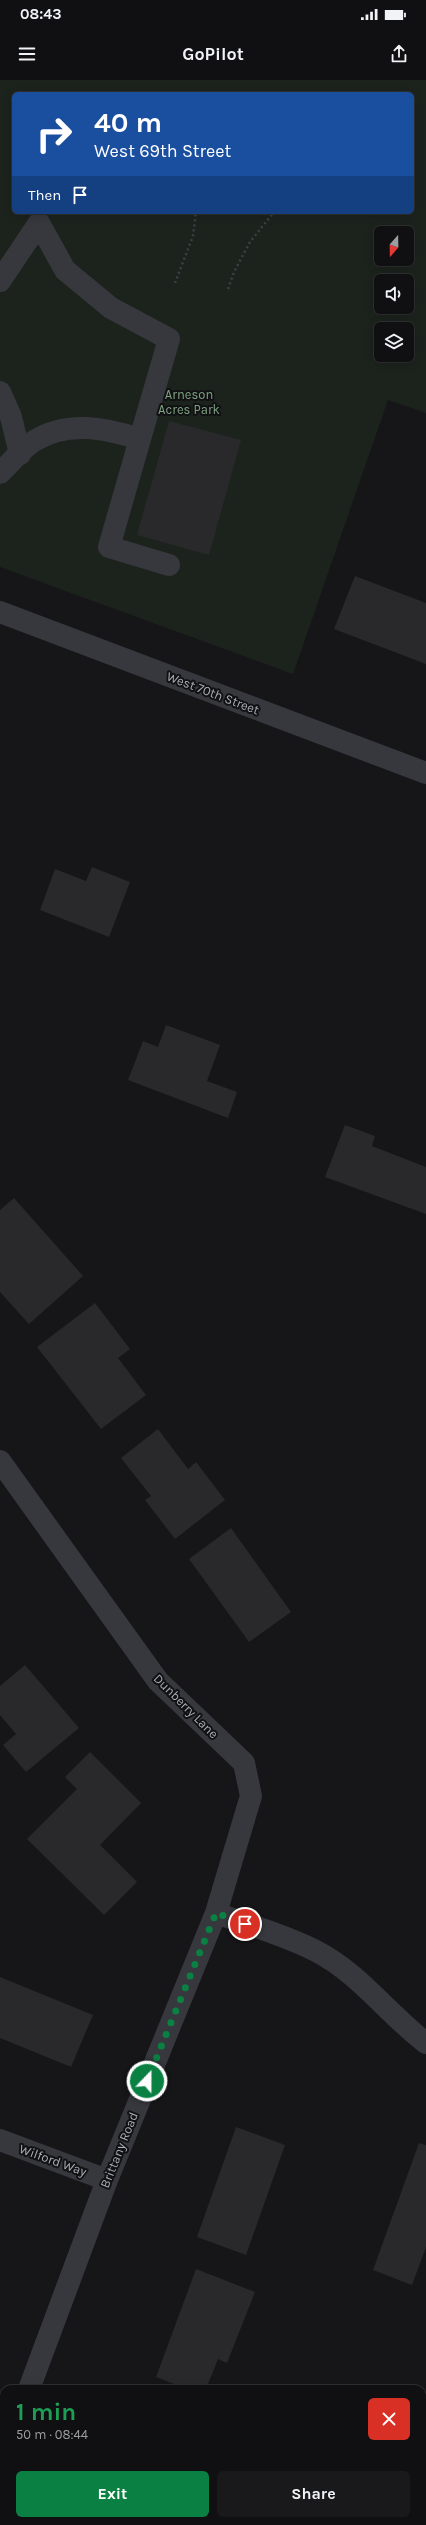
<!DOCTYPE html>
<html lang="en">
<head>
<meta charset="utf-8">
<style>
  body { margin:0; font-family:Karla,sans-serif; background:#19191b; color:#f1f3f6; height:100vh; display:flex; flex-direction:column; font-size:15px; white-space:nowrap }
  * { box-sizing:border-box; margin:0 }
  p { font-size:13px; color:#9c9d9f }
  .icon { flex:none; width:22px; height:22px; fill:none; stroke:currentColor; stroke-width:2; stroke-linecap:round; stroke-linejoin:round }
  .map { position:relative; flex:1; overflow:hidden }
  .details { position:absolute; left:0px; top:2305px; width:426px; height:140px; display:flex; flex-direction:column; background:#101012; border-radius:12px 12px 0 0; box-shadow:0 2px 10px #0003,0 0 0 1px #303032 }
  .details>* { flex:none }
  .hud { position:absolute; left:12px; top:12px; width:402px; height:122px; border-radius:6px; box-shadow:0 2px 10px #0003,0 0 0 1px #303032; background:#1a4fa0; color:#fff; overflow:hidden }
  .needle { width:26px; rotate:200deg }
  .fabs { position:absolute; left:374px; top:146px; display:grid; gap:8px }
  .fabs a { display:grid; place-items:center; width:40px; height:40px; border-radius:6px; background:#101012; box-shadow:0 2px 10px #0003,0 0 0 1px #303032; font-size:20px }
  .pin { position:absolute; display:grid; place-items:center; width:34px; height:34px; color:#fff; margin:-17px; border:2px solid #fff; border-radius:50%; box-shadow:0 1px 4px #0007 }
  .me { position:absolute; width:44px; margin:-22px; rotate:22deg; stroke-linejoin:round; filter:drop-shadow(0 0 3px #0008) }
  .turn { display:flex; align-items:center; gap:14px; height:84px; padding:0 16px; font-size:18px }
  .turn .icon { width:52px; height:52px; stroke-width:2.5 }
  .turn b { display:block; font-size:28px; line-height:34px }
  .then { display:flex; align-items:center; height:38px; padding:0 16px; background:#0003; gap:8px; font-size:15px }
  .round { display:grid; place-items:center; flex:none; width:42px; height:42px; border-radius:6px; background:#19191b }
  .overview { display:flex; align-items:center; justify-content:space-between; height:68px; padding:0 16px }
  h1 { font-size:24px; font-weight:700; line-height:30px; color:#1e9e55 }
  .action { display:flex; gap:8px; margin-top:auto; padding:8px 16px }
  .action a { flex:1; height:46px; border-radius:6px; background:#0b8043; color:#fff; font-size:16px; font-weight:700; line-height:46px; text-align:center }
  .action a+a { background:#19191b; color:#f1f3f6 }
  .status { display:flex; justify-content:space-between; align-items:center; height:28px; padding:0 20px; background:#101012; direction:ltr }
  .status svg { height:11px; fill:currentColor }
  header { display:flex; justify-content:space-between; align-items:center; height:52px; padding:0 16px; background:#101012; font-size:18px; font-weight:700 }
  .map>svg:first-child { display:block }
  .green { fill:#1c231d; fill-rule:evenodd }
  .building { fill:#29292c }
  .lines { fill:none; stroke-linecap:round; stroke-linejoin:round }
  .path { stroke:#3d3f44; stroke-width:2.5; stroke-dasharray:2 3; stroke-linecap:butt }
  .minor { stroke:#37383d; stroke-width:22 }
  .route { stroke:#0b8043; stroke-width:7; stroke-dasharray:0 12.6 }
  .labels { text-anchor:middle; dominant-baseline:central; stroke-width:4; stroke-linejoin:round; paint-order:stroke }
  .park-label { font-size:13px; fill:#7fa381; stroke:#111113 }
  .street-label { font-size:13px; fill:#a8adb8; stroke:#111113 }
</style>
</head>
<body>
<div class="status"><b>08:43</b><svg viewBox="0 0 49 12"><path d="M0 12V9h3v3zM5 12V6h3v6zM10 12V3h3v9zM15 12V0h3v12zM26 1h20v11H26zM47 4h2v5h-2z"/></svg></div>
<header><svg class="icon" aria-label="menu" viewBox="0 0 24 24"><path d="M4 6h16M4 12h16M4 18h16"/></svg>GoPilot<svg class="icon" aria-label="share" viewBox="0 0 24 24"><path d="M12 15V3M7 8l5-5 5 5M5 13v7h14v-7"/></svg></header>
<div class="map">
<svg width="426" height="2445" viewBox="0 0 426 2445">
  <rect width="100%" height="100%" fill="#161618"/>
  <!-- green -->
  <path class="green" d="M0,0H426V333L388,320L293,594L0,487ZM14,14H412V132H14ZM381,153H407V179H381ZM381,201H407V227H381ZM381,249H407V275H381Z"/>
  <!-- building -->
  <path class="building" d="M169,341L241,360L209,475L137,455Z
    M355,496L426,523V584L334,549Z
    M92,787L130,802L109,857L40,830L55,789L86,801Z
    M166,945L220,965L207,1001L237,1012L228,1038L128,1000L143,961L158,967Z
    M345,1045L375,1056L372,1066L426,1087V1134L325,1097Z
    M14,1118L83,1196L29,1244L0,1212V1130Z
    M95,1223L130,1269L118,1278L146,1315L101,1349L37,1267Z
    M158,1349L188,1389L196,1382L225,1420L175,1459L145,1420L151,1416L121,1378Z
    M231,1448L291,1532L249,1562L189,1479Z
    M25,1585L79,1648L26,1692L3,1665L16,1654L0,1635V1606Z
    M90,1672L141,1723L100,1765L137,1802L104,1835L27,1759L77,1709L65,1697Z
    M0,1897L93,1935L71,1987L0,1958Z
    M236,2047L285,2065L246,2175L197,2157Z
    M419,2063L426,2065V2167L412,2205L373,2190Z
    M196,2189L255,2212L227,2283L218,2279L206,2309H187L156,2297Z
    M118,2441H191L189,2445H128Z"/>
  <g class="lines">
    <!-- path -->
    <path class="path" d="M175,203L193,156L196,132
      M228,209L234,192L250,162L274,132"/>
    <!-- minor -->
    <path class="minor" d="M0,201L39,143L65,190L111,228L169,259L140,359C104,348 68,340 34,361C21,369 11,383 0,393
      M0,312L11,337L20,374
      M140,359L109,467L169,485
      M0,532L426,693
      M0,1381L158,1601L244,1683L251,1716L216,1833L107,2100L29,2309
      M216,1833C249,1845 285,1855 316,1871C359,1893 388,1934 426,1963
      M0,2060L107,2100
      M0,2387L4,2376"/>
  </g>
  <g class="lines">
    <!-- route -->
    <path class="route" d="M147,2001L216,1833L245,1844"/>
  </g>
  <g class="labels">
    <!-- park labels -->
    <g class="park-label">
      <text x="189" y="314">Arneson<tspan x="189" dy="15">Acres Park</tspan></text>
    </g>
    <!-- street labels -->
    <g class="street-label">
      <text transform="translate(213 613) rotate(21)">West 70th Street</text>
      <text transform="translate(186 1626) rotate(45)">Dunberry Lane</text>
      <text transform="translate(119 2070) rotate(-68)">Brittany Road</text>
      <text transform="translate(53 2080) rotate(20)">Wilford Way</text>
    </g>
  </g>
</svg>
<div class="fabs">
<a><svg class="needle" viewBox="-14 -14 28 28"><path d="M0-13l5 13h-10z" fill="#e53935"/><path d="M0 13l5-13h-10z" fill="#9c9d9f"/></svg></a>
<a><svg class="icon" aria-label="sound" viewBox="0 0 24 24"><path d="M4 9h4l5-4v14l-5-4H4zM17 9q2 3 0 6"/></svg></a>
<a><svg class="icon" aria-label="layers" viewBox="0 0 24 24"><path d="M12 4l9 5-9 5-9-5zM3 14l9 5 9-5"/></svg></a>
</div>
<div class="pin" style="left:245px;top:1844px;background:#d93025"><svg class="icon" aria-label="arrive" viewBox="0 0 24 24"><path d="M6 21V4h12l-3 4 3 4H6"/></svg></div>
<svg class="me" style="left:147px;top:2001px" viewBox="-20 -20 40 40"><circle r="17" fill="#0b8043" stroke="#fff" stroke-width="3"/><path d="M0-11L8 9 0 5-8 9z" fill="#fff"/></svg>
<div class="hud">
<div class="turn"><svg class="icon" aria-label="right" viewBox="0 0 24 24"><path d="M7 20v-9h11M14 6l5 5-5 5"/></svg><div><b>40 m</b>West 69th Street</div></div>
<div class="then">Then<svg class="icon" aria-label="arrive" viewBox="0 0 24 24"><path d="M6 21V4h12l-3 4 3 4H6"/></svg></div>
</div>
<section class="details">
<div class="overview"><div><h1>1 min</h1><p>50 m · 08:44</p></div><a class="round" style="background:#d93025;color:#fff"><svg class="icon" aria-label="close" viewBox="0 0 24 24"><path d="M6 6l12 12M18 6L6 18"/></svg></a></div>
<div class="action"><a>Exit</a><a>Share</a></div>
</section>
</div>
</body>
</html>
